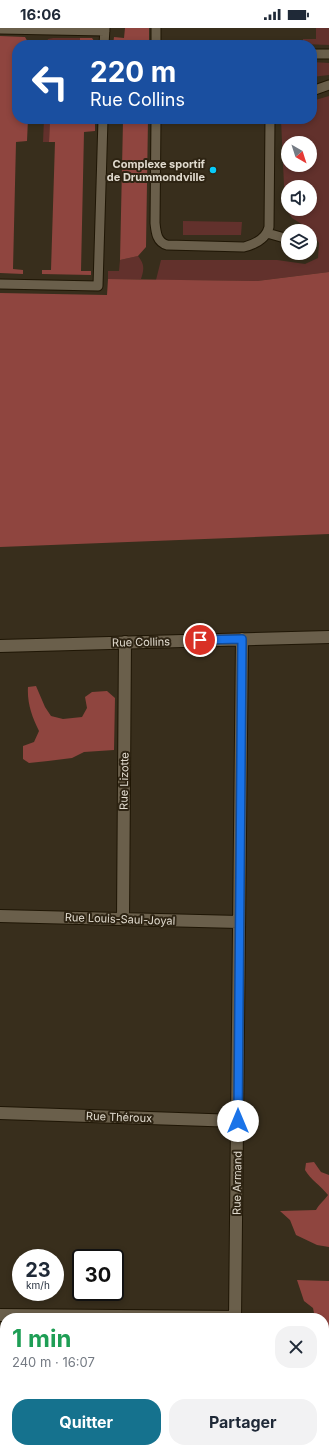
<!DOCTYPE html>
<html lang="fr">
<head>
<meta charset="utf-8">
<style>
  body { margin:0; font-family:Inter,sans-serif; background:#f2f2f3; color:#1f2937; height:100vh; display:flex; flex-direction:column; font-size:15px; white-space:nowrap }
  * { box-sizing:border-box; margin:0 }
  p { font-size:13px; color:#747a83 }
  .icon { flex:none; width:22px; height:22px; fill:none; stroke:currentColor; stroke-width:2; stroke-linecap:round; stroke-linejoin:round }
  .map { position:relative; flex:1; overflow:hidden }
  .panel { position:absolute; left:0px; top:1285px; width:329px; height:140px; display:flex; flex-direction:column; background:#fff; border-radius:16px 16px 0 0; box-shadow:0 2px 6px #0003 }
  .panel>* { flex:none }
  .top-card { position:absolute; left:12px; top:12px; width:305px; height:84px; border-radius:16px; box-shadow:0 2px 6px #0003; background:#1a4fa0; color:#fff; overflow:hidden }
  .needle { width:26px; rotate:141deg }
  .buttons { position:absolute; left:281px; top:108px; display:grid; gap:8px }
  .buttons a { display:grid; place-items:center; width:36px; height:36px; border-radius:50%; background:#fff; box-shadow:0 2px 6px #0003; font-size:20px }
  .speed { position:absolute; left:12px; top:1221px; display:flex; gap:8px; font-size:20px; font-weight:700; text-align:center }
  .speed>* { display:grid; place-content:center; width:52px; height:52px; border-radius:50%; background:#fff; box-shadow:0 2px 6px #0003; line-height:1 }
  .speed small { font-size:10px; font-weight:400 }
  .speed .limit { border:2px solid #111; border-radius:6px; background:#fff; color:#111 }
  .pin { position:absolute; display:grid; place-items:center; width:34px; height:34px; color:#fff; margin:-17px; border:2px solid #fff; border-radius:50%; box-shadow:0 1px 4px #0007 }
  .me { position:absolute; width:44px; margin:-22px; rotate:0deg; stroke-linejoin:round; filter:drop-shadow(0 0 3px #0008) }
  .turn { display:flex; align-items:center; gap:14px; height:84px; padding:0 12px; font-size:18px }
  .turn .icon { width:52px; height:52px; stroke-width:2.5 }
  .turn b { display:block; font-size:28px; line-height:34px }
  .round { display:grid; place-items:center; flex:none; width:42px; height:42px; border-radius:16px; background:#f2f2f3 }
  .summary { display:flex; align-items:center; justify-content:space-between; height:68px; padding:0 12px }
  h1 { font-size:24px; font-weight:700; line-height:30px; color:#1e9e55 }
  .primary-button { display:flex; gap:8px; margin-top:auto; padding:8px 12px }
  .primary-button a { flex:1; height:46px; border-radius:16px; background:#15728e; color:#fff; font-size:16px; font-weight:700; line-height:46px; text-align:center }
  .primary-button a+a { background:#f2f2f3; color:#1f2937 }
  .status { display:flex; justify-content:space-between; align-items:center; height:28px; padding:0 20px; background:#fff; direction:ltr }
  .status svg { height:11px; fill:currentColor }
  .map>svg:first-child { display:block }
  .green { fill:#62312c; fill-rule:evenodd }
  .forest { fill:#8f453f }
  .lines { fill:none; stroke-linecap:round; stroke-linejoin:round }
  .service-casing { stroke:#1f1605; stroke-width:11 }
  .minor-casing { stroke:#1f1605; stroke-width:14 }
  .service { stroke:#6a5f4b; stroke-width:9 }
  .minor { stroke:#6a5f4b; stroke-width:12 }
  .route-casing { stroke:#114b97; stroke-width:10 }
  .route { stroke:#1a73e8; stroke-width:7 }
  .poi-dot { fill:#08cbf9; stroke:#2e2413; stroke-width:1.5 }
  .labels { text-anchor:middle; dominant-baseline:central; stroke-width:4; stroke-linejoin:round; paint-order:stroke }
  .poi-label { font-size:11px; font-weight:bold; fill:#e0dace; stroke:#2e2413; text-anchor:end }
  .street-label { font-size:11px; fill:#e0dace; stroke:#2e2413 }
</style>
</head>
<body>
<div class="status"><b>16:06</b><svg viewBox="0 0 49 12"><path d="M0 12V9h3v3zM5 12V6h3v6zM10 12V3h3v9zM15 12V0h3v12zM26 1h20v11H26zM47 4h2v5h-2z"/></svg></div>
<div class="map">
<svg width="329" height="1425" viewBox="0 0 329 1425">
  <rect width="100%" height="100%" fill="#382e1c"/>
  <!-- green -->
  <path class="green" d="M316,0H329V17L303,16V11H316Z
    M53,10H80V15L46,17L48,11Z
    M312,34L329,35V47L312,49Z
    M329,68V244L257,253L156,252L161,232H277L305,236L318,230L319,215L311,202L292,190L285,179L281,92L312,91V73ZM288,115H310V137H288ZM288,159H310V181H288Z
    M44,91H50L49,114H43Z
    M183,193L242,194L241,207H183Z
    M138,228C145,237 144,241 141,251H108V243H119L120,232Z"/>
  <!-- forest -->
  <path class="forest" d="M125,0H149V17H113L114,9L124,10Z
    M0,8L25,9L29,16L17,17V91H28L27,113L16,114L13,241L23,242V246L0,245Z
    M80,10H92L97,17H62V15H80Z
    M50,91H95V103L84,104L81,243H91V247L42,246V242H51L55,114H49Z
    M112,91H148L146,219L138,228L120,232L123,93H111Z
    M329,244V506L0,519V265L107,267L108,251L257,253Z
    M36,658L45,679L51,688L63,691L82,689L87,680L85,669L92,664L107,663L115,670L114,722L84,724L72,730L48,733L29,735L23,731V718L34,714L39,703C32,689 27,675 28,659Z
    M314,1134L321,1144L329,1147V1219L317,1217L296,1207L290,1192L280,1183L316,1182C319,1176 324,1173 328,1167C320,1157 311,1152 305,1142L306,1135Z
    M297,1252L329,1253V1325L324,1320V1290H315L313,1280L304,1273Z"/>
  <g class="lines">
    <defs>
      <path id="service" d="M0,1L105,3
        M104,17L105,0
        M156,17V0
        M312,26H329
        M312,63L329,57
        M156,91L155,195C156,205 157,214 167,217L244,219C256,216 266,211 269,199L270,91
        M267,205L288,211
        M0,256L98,258L103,91"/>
      <path id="minor" d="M0,618L329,609
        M0,888L239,894
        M123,891L125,614
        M0,1085L238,1093
        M0,1287L235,1289
        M235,1290L242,611
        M234,1425V1420"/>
    </defs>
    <!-- service casing -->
    <use href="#service" class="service-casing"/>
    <!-- minor casing -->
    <use href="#minor" class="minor-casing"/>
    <!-- service -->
    <use href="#service" class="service"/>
    <!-- minor -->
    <use href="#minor" class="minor"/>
  </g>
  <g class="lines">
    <defs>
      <path id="route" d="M200,612L242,611L238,1093"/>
    </defs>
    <!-- route casing -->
    <use href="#route" class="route-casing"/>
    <!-- route -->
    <use href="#route" class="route"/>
  </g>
  <!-- markers -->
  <circle class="poi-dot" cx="213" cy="142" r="4"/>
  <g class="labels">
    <!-- poi labels -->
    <g class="poi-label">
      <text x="205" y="136">Complexe sportif<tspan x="205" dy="13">de Drummondville</tspan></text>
    </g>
    <!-- street labels -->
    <g class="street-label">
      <text transform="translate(141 614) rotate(-1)">Rue Collins</text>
      <text transform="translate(124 753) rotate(-89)">Rue Lizotte</text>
      <text transform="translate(120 891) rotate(2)">Rue Louis-Saul-Joyal</text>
      <text transform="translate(119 1089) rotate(2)">Rue Théroux</text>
      <text transform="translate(237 1155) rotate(-89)">Rue Armand</text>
    </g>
  </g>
</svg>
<div class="buttons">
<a><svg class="needle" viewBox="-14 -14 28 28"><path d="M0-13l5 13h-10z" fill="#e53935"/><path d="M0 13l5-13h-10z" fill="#747a83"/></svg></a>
<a><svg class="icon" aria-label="sound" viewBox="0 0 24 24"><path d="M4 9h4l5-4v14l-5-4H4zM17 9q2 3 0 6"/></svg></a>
<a><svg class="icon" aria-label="layers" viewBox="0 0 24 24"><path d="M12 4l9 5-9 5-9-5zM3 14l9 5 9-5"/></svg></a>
</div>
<div class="speed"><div>23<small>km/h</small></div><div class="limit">30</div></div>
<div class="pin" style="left:200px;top:612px;background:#d93025"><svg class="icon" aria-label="arrive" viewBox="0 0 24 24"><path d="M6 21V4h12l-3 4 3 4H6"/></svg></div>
<svg class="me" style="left:238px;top:1093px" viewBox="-20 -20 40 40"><circle r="19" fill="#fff"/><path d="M0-13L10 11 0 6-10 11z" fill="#1a73e8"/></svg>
<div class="top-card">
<div class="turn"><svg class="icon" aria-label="left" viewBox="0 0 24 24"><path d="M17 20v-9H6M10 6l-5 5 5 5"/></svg><div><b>220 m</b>Rue Collins</div></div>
</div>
<section class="panel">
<div class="summary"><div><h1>1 min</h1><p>240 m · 16:07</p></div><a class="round"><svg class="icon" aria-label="close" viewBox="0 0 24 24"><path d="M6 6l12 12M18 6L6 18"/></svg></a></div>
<div class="primary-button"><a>Quitter</a><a>Partager</a></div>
</section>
</div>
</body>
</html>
